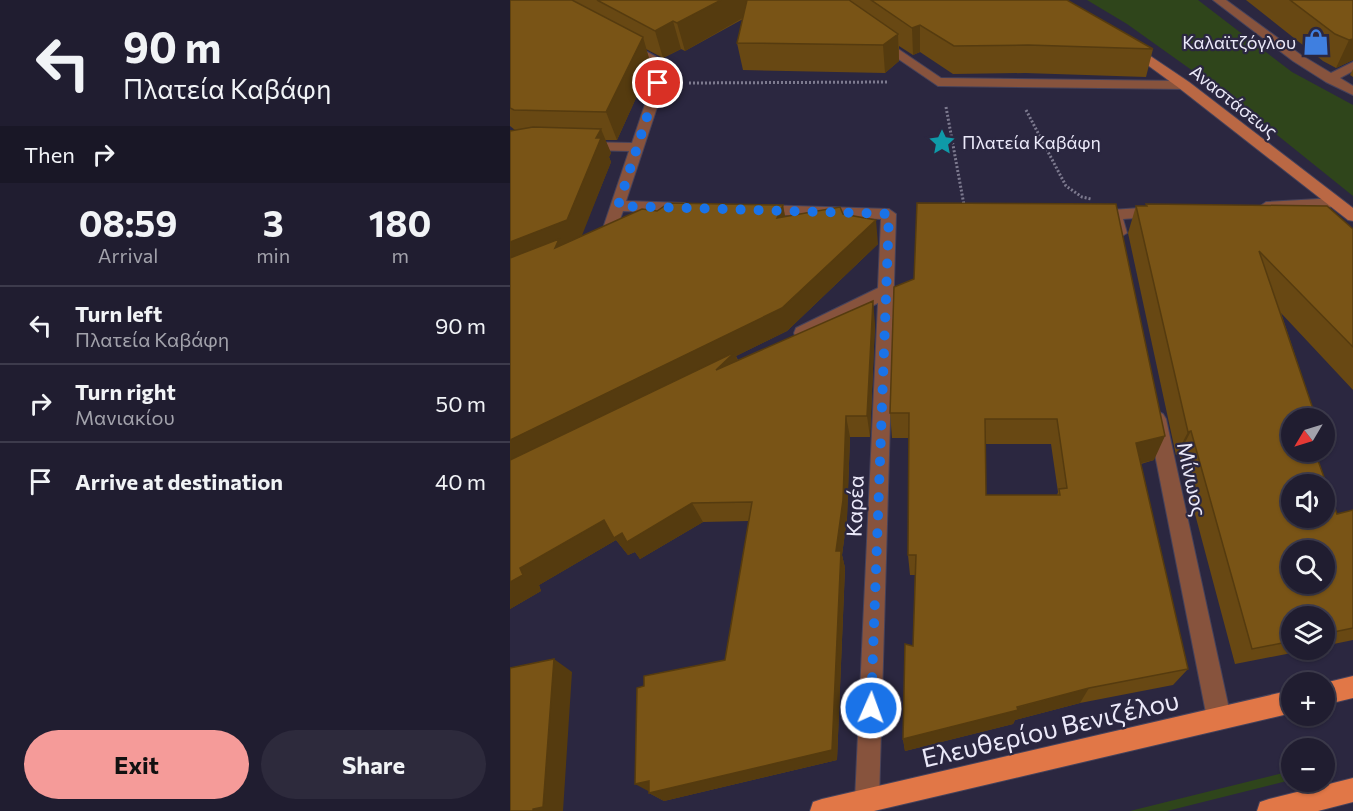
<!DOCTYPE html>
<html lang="en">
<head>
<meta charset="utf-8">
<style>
  body { margin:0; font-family:Commissioner,sans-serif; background:#2d2a3c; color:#f1f3f6; height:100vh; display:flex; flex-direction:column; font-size:22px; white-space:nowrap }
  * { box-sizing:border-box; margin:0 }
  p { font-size:20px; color:#a2a2ab }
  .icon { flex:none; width:33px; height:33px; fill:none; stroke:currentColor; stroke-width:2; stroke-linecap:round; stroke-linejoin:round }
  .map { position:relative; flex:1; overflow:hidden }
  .details { display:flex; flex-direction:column; background:#201d30; width:510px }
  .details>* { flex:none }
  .banner { background:#201d30; color:#f1f3f6; overflow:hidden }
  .needle { width:39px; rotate:232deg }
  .fabs { position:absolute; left:771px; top:408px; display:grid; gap:12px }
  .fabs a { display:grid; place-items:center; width:54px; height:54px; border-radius:50%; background:#201d30; box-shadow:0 2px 4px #0004,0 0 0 2px #3d3b4c; font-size:30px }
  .pin { position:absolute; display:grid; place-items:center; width:51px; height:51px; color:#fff; margin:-26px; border:3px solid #fff; border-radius:50%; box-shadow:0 2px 6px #0007 }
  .me { position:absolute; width:66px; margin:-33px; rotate:2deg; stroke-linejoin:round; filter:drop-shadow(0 0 4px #0008) }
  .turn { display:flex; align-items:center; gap:21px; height:126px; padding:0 24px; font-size:27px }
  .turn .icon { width:78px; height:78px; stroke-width:2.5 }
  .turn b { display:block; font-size:42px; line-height:51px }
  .then { display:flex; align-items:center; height:57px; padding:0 24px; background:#0003; gap:12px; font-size:22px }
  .eta { display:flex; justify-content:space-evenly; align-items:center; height:102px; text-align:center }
  .eta b { font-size:36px; font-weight:700; line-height:42px }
  .action { display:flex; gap:12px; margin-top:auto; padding:12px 24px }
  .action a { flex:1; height:69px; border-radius:36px; background:#f59b99; color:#111; font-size:24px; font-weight:700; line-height:69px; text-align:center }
  .action a+a { background:#2d2a3c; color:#f1f3f6 }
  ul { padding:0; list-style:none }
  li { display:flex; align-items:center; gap:18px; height:78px; padding:0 24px; border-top:2px solid #3d3b4c }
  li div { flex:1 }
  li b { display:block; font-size:22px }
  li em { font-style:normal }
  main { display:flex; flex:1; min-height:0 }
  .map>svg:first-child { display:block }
  .green { fill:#2f451b }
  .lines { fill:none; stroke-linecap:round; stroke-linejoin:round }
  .street-casing { stroke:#46425a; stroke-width:2 }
  .secondary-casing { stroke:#46425a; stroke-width:2 }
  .primary-casing { stroke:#46425a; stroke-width:2 }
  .path-far1 { stroke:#7d7a8f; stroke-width:3; stroke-dasharray:2 2; stroke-linecap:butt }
  .path { stroke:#7d7a8f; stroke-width:4; stroke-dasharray:3 3; stroke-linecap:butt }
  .street { fill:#87533d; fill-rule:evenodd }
  .secondary { fill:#ba6844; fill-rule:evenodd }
  .primary { fill:#e17747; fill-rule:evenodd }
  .wall { fill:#684813; fill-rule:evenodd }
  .shaded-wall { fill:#553b0f }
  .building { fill:#795416; stroke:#553b0f; stroke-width:1.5; fill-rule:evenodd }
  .route { stroke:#1a73e8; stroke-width:10; stroke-dasharray:0 18 }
  .labels { text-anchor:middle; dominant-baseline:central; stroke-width:4.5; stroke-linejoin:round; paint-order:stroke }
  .far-poi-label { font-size:18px; fill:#ebe9f9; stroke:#2b2740; text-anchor:end }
  .far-street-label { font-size:18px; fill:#ebe9f9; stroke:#2b2740 }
  .street-label { font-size:21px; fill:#ebe9f9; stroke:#2b2740 }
  .near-street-label { font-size:26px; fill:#ebe9f9; stroke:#2b2740 }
</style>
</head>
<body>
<main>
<section class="details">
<div class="banner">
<div class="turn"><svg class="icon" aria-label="left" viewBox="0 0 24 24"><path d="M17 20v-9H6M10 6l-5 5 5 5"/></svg><div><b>90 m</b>Πλατεία Καβάφη</div></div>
<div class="then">Then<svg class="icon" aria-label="right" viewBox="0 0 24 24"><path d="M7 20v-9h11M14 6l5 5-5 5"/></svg></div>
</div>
<div class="eta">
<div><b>08:59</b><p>Arrival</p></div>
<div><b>3</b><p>min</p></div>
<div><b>180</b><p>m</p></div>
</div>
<ul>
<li><svg class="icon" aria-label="left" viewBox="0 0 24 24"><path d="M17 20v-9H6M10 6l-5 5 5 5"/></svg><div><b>Turn left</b><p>Πλατεία Καβάφη</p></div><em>90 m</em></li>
<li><svg class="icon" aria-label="right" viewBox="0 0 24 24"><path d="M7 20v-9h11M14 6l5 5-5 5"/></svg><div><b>Turn right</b><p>Μανιακίου</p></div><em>50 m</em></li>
<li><svg class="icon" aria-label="arrive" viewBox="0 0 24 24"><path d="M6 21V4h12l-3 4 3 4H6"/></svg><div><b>Arrive at destination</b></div><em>40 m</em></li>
</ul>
<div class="action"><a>Exit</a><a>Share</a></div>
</section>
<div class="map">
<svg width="843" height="811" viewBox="0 0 843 811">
  <rect width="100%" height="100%" fill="#2b2740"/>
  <!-- green -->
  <path class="green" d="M577,0H688L782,72L843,105V196L725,101L617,24Z
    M781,771V780L657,811H620Z"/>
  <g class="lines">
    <defs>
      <path id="street" d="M703,0H716L791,55L821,73L843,62V71L830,78L843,86V95L816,82L783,61Z
        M369,36L431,78L674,81L680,85L674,89L428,86L365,43L363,40Z
        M119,42L161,65L116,201L175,203L182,208L175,213L113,211L101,244L91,247L86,246L83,242L90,237L119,151L73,150L66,146L73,142L122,143L148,66L115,49V43Z
        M826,198L831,200L833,203L831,206L756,212L749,207L756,202Z
        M251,205L379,209L386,214L369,800L366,809L360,811L348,809L345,800L368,303L298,338L292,339L286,338L284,333L286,328L368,288L371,219L246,214L244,210Z
        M647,207L654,212L652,216L613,219L617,233L609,238L604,237L598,214L600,210Z
        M647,411L653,414L656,419L721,718L717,726L709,730L701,726L697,718L638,419L641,414Z"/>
      <path id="secondary" d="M621,43L679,82L843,208V221L838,220L669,88L617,50L615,47Z"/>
      <path id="primary" d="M843,676V698L814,705V683Z
        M782,690V713L364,811H300L303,802L312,799Z
        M843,778V802L808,811H747L750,802L759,799Z"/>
    </defs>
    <!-- street casing -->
    <use href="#street" class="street-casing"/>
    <!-- secondary casing -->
    <use href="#secondary" class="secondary-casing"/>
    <!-- primary casing -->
    <use href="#primary" class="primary-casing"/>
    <!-- path-far1 -->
    <path class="path-far1" d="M179,83L379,82
      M436,107L454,205
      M516,110L556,186L572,197L581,199"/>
    <!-- path -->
    <path class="path" d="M454,203V206"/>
    <!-- street -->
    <use href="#street" class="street"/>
    <!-- secondary -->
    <use href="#secondary" class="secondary"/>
    <!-- primary -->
    <use href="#primary" class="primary"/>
  </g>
  <!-- wall -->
  <path class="wall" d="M0,0H557L643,49L636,77L515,73L443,74L410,52L403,55L389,46V61L375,73L233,70L227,43L233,19L175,51L171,49L153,58L136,49L141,65L107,140H95L101,153L99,157L101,162L71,236L147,211L273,205L275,216L333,214L368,244L277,331L226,356L228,360L365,324L360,437H340L337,518L332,555L335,568L327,760L154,801L139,793L134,686L215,660L239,521L193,522L130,559L125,552L118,555L106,540L29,585L31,591L0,609V131L5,130L0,126Z
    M736,0H843V60L826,68L813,61Z
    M843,69V77L840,75Z
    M636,204L843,229V390L771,313L803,409L797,418H782L827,514L843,510V640L814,646V616H782V650H797L725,664L669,454L666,455L618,233L626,206H636Z
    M384,287L644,460L631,464L678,669L663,685L570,703L505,720L503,724L395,751L393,739L403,646L405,575H400L398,555L399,438H382L380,413ZM475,444H541L548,492L547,495H476Z"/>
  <!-- shaded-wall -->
  <path class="shaded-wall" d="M211,0H243L245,11L175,51L167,23Z
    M163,21L171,49L153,58L145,31Z
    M410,25V52L403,55L402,28Z
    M388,34L389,61L375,73L373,45Z
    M133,37L141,65L107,140L96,112Z
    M843,39V60L826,68L839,40Z
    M91,129L101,153L99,157L101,162L69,243L0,271V242L86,138Z
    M273,205L277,229L267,218Z
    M366,220L368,244L277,331L226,356L232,374L0,468V440Z
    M363,301L365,324L360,437L357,416Z
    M336,416L340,437L337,518L332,555L335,568L327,760L154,801L139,793L326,551Z
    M681,431L669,454L666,455L678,432Z
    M655,436L644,460L616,467L626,443Z
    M182,503L193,522L130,559L125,552L118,555L106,540L29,585L31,591L0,609V582L10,568L94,520Z
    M44,659L62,672L53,811H23Z
    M579,688L570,703L505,720L503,724L395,751L393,739Z
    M139,781L140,792L125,784Z"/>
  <!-- building -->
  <path class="building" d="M0,0H62L133,37L96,112L4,110L0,108Z
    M87,0H211L167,23L163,21L145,31Z
    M237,0H339L388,34L373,45L227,43Z
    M361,0H557L643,49L518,45L444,46L410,25L402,28Z
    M780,0H843V39L839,40L825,34Z
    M23,127L91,129L86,138H91L57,220L0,242V131Z
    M159,203L273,205L267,218L330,207L333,214L366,220L272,308L0,440V258L49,239L45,248L132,209L147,211Z
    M407,203L606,204L655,436L626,443L678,669L579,688L507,707L508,710L393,739L395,644L403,646L406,555H398L399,413H380L384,287L404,279ZM475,419H547L557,488L549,489L550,495H476Z
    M636,204L817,206L843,229V347L749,251L803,409L791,410L794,418H782V452H805L827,514L843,510V628L814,634V616H782V641L742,649L681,431L678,432L626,206H637ZM782,484H814V518H782ZM782,550H814V584H782Z
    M363,301L357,416H336L333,500L326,551H331L322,750L139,793V781L125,784L127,688L134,686V676L215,660L242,502L182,503L117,542L112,533L104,538L94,520L10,568L13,575L0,582V460L225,352L206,370Z
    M44,659L33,807L23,809V811H0V668Z"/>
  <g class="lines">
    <!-- route -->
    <path class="route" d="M148,83L108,206L379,214L361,708"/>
  </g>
  <!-- icons -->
  <defs>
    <symbol id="shop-bare" viewBox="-9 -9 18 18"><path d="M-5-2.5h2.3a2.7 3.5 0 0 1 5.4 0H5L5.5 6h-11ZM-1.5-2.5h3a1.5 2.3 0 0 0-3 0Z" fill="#3f7fe0" stroke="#2b2740" stroke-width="2.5" paint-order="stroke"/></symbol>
    <symbol id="sight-bare" viewBox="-9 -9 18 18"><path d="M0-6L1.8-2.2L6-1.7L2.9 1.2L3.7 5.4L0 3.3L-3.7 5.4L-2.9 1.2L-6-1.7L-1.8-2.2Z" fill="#0f9aa8" stroke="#2b2740" stroke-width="2.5" paint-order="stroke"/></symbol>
  </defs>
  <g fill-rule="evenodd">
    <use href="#shop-bare" x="787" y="23" width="38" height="38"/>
    <use href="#sight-bare" x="413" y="123" width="38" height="38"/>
  </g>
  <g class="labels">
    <!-- far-poi labels -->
    <g class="far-poi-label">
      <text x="786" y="42">Καλαϊτζόγλου</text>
      <text x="452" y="142" text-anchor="start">Πλατεία Καβάφη</text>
    </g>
    <!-- far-street labels -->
    <g class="far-street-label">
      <text transform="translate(724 101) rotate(38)">Αναστάσεως</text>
    </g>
    <!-- street labels -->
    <g class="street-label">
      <text transform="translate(683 479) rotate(78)">Μίνωος</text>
      <text transform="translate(344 506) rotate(-88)">Καρέα</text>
    </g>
    <!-- near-street labels -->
    <g class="near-street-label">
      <text transform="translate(540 728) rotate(-13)">Ελευθερίου Βενιζέλου</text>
    </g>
  </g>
</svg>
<div class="fabs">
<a><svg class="needle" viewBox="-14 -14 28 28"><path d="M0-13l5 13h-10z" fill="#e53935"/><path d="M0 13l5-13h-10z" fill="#a2a2ab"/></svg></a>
<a><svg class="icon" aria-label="sound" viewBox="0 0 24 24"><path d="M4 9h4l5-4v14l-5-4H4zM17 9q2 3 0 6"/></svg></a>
<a><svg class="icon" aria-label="search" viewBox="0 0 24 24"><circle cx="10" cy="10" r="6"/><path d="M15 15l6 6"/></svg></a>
<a><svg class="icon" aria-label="layers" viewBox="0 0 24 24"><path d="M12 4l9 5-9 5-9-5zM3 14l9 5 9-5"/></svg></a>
<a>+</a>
<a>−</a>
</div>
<div class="pin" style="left:148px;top:83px;background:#d93025"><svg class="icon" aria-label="arrive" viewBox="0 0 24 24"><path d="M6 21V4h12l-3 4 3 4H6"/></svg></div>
<svg class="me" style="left:361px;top:708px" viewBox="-20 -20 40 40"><circle r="17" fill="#1a73e8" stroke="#fff" stroke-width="3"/><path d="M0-11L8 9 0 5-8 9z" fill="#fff"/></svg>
</div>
</main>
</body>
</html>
